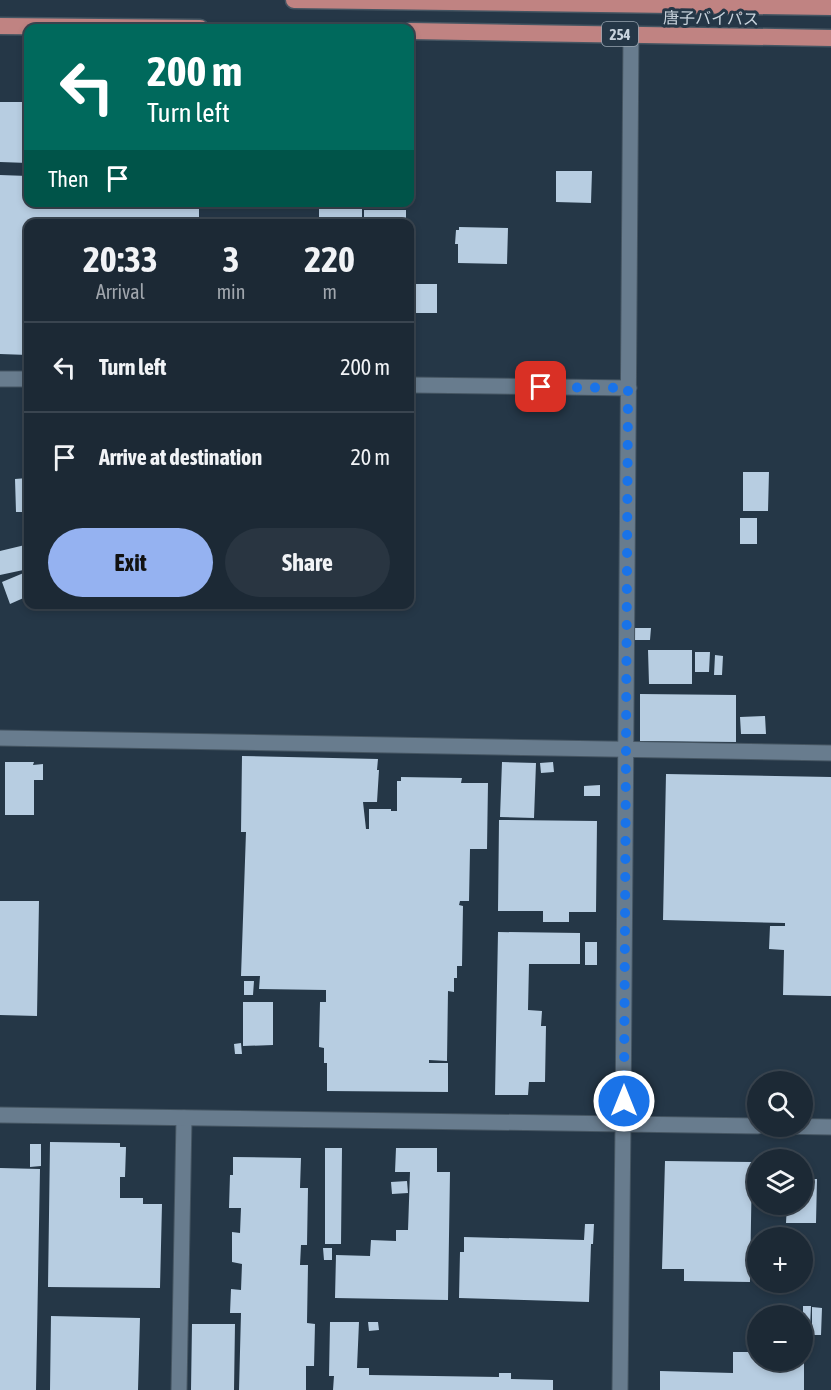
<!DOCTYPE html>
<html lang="en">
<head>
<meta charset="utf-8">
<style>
  body { margin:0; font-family:"Asap Condensed","Noto Sans JP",sans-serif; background:#293541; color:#f1f3f6; height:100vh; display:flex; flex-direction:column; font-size:22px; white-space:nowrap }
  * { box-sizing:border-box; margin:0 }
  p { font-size:20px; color:#a0a6ad }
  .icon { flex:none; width:33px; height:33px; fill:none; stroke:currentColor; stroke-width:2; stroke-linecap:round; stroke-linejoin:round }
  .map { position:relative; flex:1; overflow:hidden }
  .drawer { position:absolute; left:24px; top:219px; width:390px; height:390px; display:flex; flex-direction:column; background:#1c2935; border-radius:12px; box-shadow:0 3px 9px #0003,0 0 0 2px #3a4550 }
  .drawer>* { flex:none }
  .guide { position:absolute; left:24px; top:24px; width:390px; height:183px; border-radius:12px; box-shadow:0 3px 9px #0003,0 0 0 2px #3a4550; background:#00695c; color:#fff; overflow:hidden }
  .controls { position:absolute; left:747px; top:1071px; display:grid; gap:12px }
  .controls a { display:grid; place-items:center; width:66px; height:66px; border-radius:50%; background:#1c2935; box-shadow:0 3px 9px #0003,0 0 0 2px #3a4550; font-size:30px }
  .pin { position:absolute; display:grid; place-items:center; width:51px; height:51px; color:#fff; margin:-26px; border-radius:12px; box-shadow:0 3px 9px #0006 }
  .me { position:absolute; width:66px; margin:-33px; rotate:0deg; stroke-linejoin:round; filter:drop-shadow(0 0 4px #0008) }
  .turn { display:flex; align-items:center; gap:21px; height:126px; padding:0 24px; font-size:27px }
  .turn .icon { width:78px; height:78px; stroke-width:2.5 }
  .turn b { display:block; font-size:42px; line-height:51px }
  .then { display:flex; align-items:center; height:57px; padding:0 24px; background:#0003; gap:12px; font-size:22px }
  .eta { display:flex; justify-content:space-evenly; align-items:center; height:102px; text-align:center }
  .eta b { font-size:36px; font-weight:700; line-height:42px }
  .button { display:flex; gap:12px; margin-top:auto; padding:12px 24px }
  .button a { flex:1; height:69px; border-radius:36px; background:#95b2f1; color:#111; font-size:24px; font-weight:700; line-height:69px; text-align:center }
  .button a+a { background:#293541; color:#f1f3f6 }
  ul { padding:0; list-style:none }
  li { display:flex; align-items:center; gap:18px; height:90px; padding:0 24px; border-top:2px solid #3a4550 }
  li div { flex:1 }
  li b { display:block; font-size:22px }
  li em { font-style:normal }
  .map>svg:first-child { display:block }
  .building { fill:#b7cde1 }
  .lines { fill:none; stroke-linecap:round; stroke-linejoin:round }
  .minor-casing { stroke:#455562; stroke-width:17 }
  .tertiary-casing { stroke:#455562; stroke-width:17 }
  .trunk-casing { stroke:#455562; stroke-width:19 }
  .minor { stroke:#687c8e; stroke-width:15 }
  .tertiary { stroke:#687c8e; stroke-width:15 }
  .trunk { stroke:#c08382; stroke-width:16 }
  .route { stroke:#1a73e8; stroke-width:10; stroke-dasharray:0 18 }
  .labels { text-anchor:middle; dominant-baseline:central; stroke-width:6; stroke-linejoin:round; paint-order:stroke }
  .shield { fill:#253747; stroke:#98a5b1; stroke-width:1.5 }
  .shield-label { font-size:15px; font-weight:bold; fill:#c9d4de }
  .street-label { font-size:16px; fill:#c9d4de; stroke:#253747 }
</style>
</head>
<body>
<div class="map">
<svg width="831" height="1390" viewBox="0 0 831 1390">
  <rect width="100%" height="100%" fill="#253747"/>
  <!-- building -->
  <path class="building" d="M0,102H28V163L0,162Z
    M556,171H592L591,203L556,202Z
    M0,175L28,176V202H199V224H28V355L0,354Z
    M319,209H362V224H319Z
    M364,210H406V224H364Z
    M459,227L508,228L507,264L458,263V244H455L456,230H459Z
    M410,284H437V313H410Z
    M743,472H769L768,511H743Z
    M28,478V512H16L15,479Z
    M740,518H757V544H740Z
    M25,545L28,569L0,575V551Z
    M26,572L28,578V596L10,604L2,582Z
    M632,628H651L650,640H632Z
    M648,650H692V684H649Z
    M695,652H710L709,672H695Z
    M715,655L723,656L722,675H714Z
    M640,694L736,695V742L640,741Z
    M765,716L766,734H741L740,717Z
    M242,756L378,759L377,770H379L377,802H363L366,829H369V809H391V811H397V781H401V777L462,778L461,783H488L487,849H470L469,901H460L459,905L463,906L462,966H457V978H454V992L448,991L447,1061L429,1060V1063H448V1092L327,1091V1063H324V1048L319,1047L320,1002H326V990L259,989L260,976H241L246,832H241Z
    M5,762H34L33,765L43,764V780H34V815H5Z
    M502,762L536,763L534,818L500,817Z
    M553,762L554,772L541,773L540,763Z
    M666,774L831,777V996L783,995L784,950L769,949L770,926H785V923L663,920Z
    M600,785V796H584V786Z
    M499,820L597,821L596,912H569V922H543V911H498Z
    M0,901H39L37,1016L0,1015Z
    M498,932L580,933V964H529L528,1010L542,1011L541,1026H546L545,1082H529L528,1095H495Z
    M585,942H597V965H585Z
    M244,981H254L253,995H244Z
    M243,1002H273V1045L243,1046Z
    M241,1043L242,1054H235L234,1044Z
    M50,1142L120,1143V1147H126L125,1177H120V1198H143V1204H162L160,1288L48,1287Z
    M30,1144H41V1166L30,1167Z
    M325,1148H342L341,1244H325Z
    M396,1148H437V1172H450L448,1300L335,1298L336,1255L370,1256L371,1240L396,1241V1230H408L410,1172H395Z
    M233,1157L301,1158L300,1188H308L307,1245H301L300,1265H308L307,1323L315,1324L314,1366H306V1390H239L241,1313H230L231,1289L241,1290L242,1264L232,1262V1232L240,1233L241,1208H229L230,1175H233Z
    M665,1161L752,1162L750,1282L684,1281V1269H662Z
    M0,1168L40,1169L36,1390H0Z
    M802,1179H817L816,1223H786L787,1204H802Z
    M407,1181L408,1193L392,1194L391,1182Z
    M585,1224H594L593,1244H591L589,1302L459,1298L460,1252H464V1237L584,1240Z
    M323,1248H332V1260H324Z
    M803,1306H811L810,1328H803Z
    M812,1307L822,1308L821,1335H812Z
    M51,1316L140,1318L138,1390H50Z
    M330,1322H359L357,1368H369V1375L499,1377V1373H511V1379L553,1380V1390H333L334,1376H329Z
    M368,1322H378L379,1330L369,1331Z
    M192,1324H235L234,1390H191Z
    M733,1352H758V1360H804V1390H660V1371L733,1373Z"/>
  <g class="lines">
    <defs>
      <path id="minor" d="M0,379H28
        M410,385L629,388
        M0,738L831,753
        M623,1124L631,34
        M179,1390L184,1118"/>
      <path id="tertiary" d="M0,1115L758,1126
        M774,1126L831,1127
        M620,1390L623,1124"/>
      <path id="trunk" d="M294,0L831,7
        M0,26L200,28
        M410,31L831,38"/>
    </defs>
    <!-- minor casing -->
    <use href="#minor" class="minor-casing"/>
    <!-- tertiary casing -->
    <use href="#tertiary" class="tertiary-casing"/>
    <!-- trunk casing -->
    <use href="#trunk" class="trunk-casing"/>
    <!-- minor -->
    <use href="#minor" class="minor"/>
    <!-- tertiary -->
    <use href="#tertiary" class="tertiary"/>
    <!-- trunk -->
    <use href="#trunk" class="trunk"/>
  </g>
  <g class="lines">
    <!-- route -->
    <path class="route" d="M541,387L628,388L624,1101"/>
  </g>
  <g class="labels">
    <!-- shield labels -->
    <rect class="shield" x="602" y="22" width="36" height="24" rx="4.5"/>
    <g class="shield-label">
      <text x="620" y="34">254</text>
    </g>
    <!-- street labels -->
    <g class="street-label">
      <text transform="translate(711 18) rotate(1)">唐子バイパス</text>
    </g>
  </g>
</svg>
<div class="controls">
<a><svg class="icon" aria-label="search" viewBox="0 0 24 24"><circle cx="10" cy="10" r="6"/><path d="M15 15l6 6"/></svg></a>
<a><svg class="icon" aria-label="layers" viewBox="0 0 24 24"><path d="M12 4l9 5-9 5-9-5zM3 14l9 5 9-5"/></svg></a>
<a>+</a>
<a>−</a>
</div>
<div class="pin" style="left:541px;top:387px;background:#d93025"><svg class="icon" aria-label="arrive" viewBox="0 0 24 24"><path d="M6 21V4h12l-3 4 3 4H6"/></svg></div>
<svg class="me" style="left:624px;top:1101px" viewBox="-20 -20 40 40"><circle r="17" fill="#1a73e8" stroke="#fff" stroke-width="3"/><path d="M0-11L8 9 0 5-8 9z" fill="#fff"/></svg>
<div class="guide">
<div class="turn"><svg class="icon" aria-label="left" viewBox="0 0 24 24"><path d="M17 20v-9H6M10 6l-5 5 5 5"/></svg><div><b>200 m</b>Turn left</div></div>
<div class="then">Then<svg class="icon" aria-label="arrive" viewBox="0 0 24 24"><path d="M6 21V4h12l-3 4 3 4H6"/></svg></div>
</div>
<section class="drawer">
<div class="eta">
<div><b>20:33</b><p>Arrival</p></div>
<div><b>3</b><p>min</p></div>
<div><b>220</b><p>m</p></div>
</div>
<ul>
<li><svg class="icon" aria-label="left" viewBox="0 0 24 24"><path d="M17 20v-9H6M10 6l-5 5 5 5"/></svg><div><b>Turn left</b></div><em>200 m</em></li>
<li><svg class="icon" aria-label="arrive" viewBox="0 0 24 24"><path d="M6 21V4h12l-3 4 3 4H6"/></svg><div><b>Arrive at destination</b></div><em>20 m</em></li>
</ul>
<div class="button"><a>Exit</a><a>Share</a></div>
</section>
</div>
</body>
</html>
